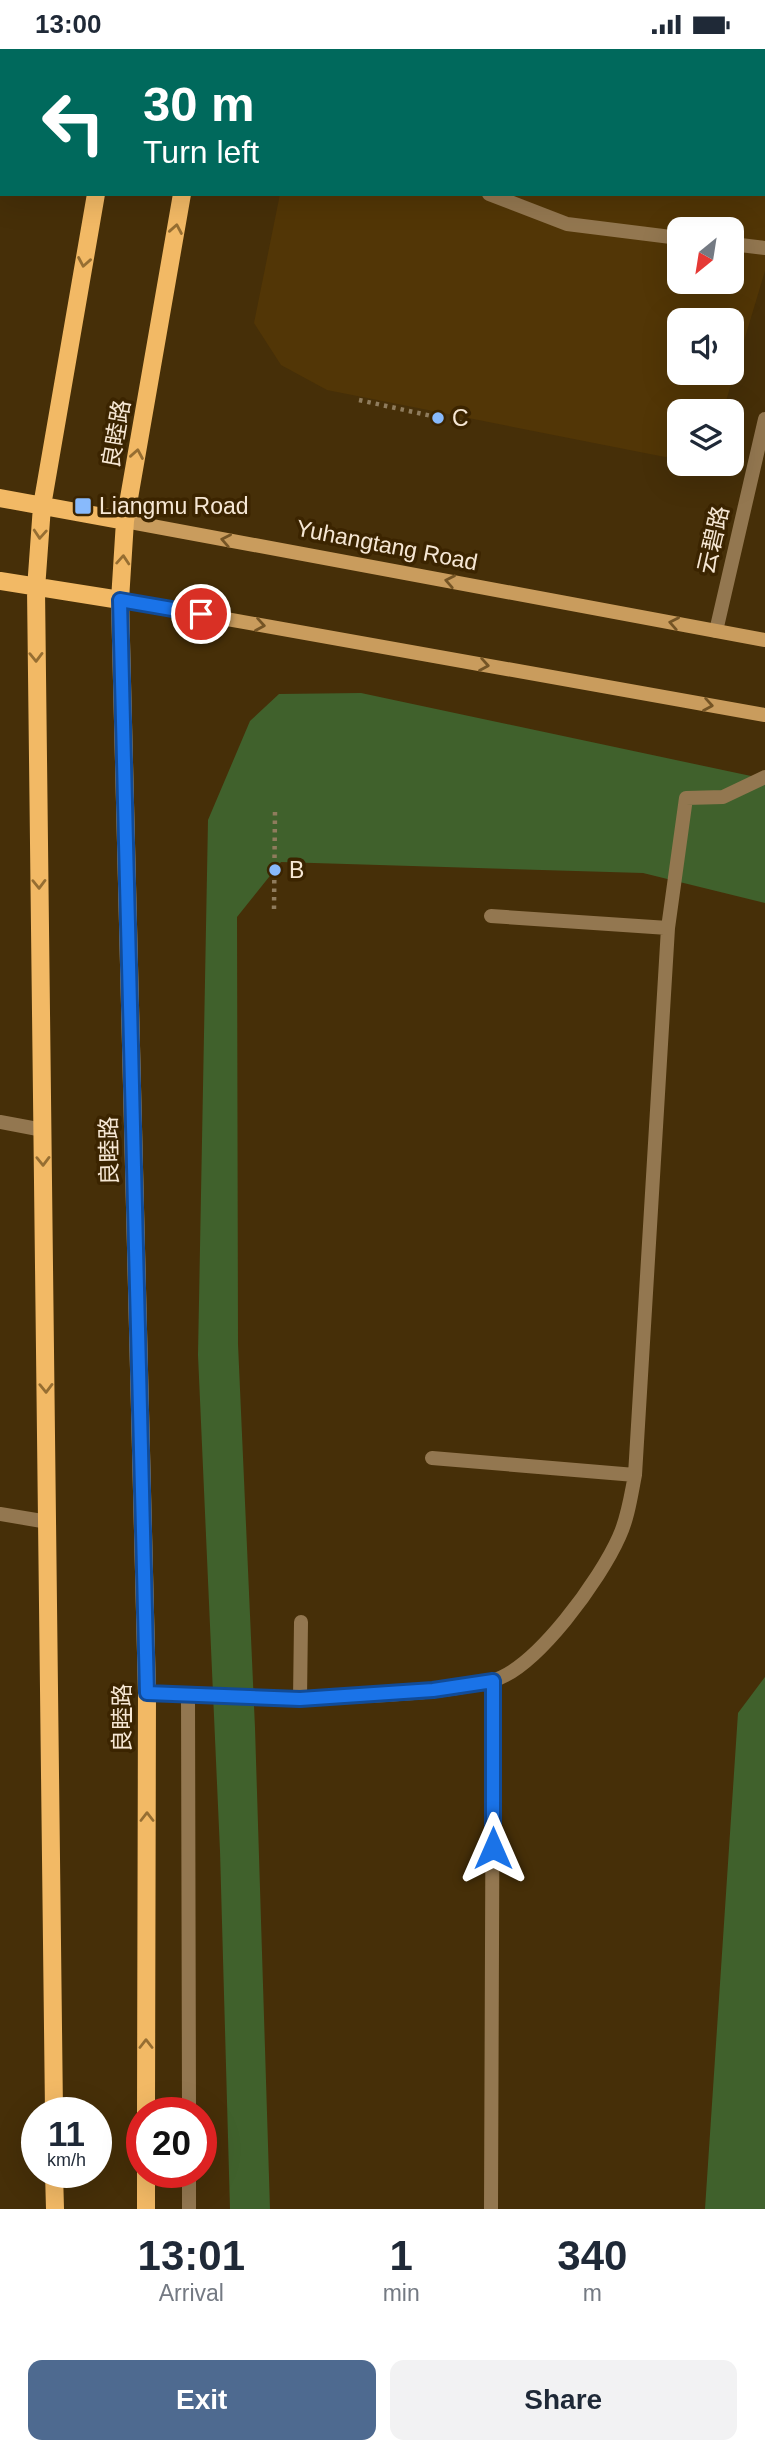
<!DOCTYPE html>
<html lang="en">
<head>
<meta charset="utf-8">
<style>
  body { margin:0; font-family:Helvetica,"Noto Sans SC",sans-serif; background:#f2f2f3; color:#1f2937; height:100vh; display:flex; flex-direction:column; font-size:26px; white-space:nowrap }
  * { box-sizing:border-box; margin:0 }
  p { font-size:23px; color:#747a83 }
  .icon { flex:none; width:38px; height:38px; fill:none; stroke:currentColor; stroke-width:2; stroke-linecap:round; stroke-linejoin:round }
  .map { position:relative; height:2160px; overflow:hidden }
  .sheet { display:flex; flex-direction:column; background:#fff; flex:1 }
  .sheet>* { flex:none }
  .hud { position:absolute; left:0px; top:0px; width:766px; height:147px; box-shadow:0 7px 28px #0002; background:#00695c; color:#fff; overflow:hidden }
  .needle { width:46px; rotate:210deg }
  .fabs { position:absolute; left:667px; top:168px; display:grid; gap:14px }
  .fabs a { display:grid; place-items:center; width:77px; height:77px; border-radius:14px; background:#fff; box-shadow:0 7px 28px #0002; font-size:35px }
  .speed { position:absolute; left:21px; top:2048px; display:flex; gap:14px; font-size:35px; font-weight:700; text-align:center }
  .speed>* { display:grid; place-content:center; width:91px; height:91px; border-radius:50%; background:#fff; box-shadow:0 7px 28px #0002; line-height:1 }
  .speed small { font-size:18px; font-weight:400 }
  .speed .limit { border:10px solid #d22; background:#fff; color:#111 }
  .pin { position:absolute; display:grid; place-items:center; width:60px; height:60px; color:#fff; margin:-30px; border:4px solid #fff; border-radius:50%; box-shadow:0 2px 7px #0007 }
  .me { position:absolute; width:77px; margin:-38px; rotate:0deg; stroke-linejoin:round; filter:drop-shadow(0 0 5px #0008) }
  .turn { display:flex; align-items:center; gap:24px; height:147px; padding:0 28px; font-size:32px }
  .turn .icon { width:91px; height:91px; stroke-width:2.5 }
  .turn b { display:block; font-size:49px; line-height:60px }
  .eta { display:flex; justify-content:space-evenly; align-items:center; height:119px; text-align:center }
  .eta b { font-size:42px; font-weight:700; line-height:49px }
  .cta { display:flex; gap:14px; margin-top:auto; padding:14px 28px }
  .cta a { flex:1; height:80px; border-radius:14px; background:#4e6a90; color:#fff; font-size:28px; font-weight:700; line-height:80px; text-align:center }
  .cta a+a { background:#f2f2f3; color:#1f2937 }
  .status { display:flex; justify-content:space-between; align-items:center; height:49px; padding:0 35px; background:#fff; direction:ltr }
  .status svg { height:19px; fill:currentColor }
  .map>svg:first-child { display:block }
  .built { fill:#523606; fill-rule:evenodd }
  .green { fill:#40612c }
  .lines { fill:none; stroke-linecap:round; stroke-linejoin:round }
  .path { stroke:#8f7c5d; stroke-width:4.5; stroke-dasharray:3.5 5; stroke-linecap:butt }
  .service { stroke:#937750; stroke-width:14 }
  .minor { stroke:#937750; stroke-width:14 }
  .secondary { stroke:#c99c5d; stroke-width:14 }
  .primary { stroke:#f2b965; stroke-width:18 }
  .oneway { stroke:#966e32 }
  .oneway2 { stroke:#745425 }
  .route-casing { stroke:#114b97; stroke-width:18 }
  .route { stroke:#1a73e8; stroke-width:12 }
  .poi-dot { fill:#88bafc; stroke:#3b2400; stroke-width:2.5 }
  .labels { text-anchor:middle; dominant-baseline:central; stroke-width:7; stroke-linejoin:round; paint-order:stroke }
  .poi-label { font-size:23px; fill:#f6e7d4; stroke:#3b2400; text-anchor:start }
  .street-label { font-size:23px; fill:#f6e7d4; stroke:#3b2400 }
</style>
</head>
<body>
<div class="status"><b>13:00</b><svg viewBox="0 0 49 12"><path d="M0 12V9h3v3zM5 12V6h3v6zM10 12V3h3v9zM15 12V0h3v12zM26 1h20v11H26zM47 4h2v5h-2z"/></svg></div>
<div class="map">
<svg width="765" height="2160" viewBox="0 0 765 2160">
  <rect width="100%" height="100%" fill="#462f08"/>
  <!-- built -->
  <path class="built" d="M308,0H765V222L723,362H679V405L665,408L327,341L281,316L254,274L280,145H765V2ZM679,180H732V233H679ZM679,271H732V324H679Z"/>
  <!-- green -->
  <path class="green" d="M361,644L765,730V854L643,824L281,813L237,868L238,1295L255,1679L270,2160H230L220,1802L198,1306L208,771L250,672L279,645Z
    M765,1628V2160H705L738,1664Z"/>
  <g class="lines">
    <!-- path -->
    <path class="path" d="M359,351L468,375
      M274,860L275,762"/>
    <!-- service -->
    <path class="service" d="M365,0L366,2
      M489,145L567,175L679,189
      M732,195L765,199
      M491,867L668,879L686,749L723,748L765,728
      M0,1073L43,1081
      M432,1409L635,1426
      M0,1465L48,1473
      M147,1644L300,1650L301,1573
      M188,1646L189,2063
      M300,1650C362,1646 430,1648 491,1632C536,1621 601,1529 619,1488C628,1469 631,1446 635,1426L668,879
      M189,2123V2160
      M491,2160L493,1632"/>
    <!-- minor -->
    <path class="minor" d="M716,582L765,370"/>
    <!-- secondary -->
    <path class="secondary" d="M125,472L765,591
      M120,551L765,666"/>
    <!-- primary -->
    <path class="primary" d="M120,2L121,0
      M207,2V0
      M0,449L125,472
      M0,532L120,551
      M54,2063L36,540L42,457L96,145
      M146,2063L147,1644L120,551L125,472L182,145
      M54,2123L55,2160
      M146,2160V2123"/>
  </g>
  <!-- one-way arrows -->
  <defs><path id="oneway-chevron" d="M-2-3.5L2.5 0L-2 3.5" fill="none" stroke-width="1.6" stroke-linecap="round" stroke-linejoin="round" transform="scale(1.75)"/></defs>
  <g class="oneway">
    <use href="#oneway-chevron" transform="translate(176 180) rotate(-80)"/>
    <use href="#oneway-chevron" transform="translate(84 213) rotate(100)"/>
    <use href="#oneway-chevron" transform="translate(137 405) rotate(-80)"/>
    <use href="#oneway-chevron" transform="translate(40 485) rotate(94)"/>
    <use href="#oneway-chevron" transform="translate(123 511) rotate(-86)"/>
    <use href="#oneway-chevron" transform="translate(36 608) rotate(89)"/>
    <use href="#oneway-chevron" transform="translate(39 835) rotate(89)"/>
    <use href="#oneway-chevron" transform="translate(43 1112) rotate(89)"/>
    <use href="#oneway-chevron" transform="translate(46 1339) rotate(89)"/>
    <use href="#oneway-chevron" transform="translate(147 1768) rotate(-90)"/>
    <use href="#oneway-chevron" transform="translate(146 1995) rotate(-90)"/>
  </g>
  <g class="oneway2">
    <use href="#oneway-chevron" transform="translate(226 491) rotate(-169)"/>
    <use href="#oneway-chevron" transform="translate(450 532) rotate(-169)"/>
    <use href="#oneway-chevron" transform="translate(674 574) rotate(-169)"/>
    <use href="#oneway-chevron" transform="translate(260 576) rotate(10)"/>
    <use href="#oneway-chevron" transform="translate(484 616) rotate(10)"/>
    <use href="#oneway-chevron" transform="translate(708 656) rotate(10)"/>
  </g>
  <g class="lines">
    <defs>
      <path id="route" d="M201,565L120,551L147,1644L300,1650L433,1641L493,1632V1799"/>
    </defs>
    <!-- route casing -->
    <use href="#route" class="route-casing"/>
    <!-- route -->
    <use href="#route" class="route"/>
  </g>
  <!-- markers -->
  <g class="poi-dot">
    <circle cx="438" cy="369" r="7"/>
    <rect x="74" y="448" width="18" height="18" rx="3.5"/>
    <circle cx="275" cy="821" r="7"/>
  </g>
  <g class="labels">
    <!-- poi labels -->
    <g class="poi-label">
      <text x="452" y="369">C</text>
      <text x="99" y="457">Liangmu Road</text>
      <text x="289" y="821">B</text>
    </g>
    <!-- street labels -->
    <g class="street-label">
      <text transform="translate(116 385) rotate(-80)">良睦路</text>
      <text transform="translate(713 491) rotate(-77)">云碧路</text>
      <text transform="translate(387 496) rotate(11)">Yuhangtang Road</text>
      <text transform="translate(109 1102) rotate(-91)">良睦路</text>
      <text transform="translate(122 1669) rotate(-90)">良睦路</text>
    </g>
  </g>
</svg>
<div class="fabs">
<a><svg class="needle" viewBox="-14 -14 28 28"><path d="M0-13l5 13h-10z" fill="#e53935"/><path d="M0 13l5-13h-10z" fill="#747a83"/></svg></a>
<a><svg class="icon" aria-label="sound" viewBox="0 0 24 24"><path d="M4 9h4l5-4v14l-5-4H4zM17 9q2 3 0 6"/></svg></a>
<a><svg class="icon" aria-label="layers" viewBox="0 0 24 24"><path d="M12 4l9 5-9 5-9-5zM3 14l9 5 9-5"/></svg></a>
</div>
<div class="speed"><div>11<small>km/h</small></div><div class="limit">20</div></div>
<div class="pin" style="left:201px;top:565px;background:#d93025"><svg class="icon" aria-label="arrive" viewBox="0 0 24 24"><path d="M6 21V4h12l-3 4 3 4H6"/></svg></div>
<svg class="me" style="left:493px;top:1799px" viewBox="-20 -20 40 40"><path d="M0-17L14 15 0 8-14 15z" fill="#1a73e8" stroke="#fff" stroke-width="4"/></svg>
<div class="hud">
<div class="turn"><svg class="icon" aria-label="left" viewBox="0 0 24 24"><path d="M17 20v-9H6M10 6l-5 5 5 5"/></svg><div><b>30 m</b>Turn left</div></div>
</div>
</div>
<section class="sheet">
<div class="eta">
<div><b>13:01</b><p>Arrival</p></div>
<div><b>1</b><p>min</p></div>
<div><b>340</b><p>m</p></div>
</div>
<div class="cta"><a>Exit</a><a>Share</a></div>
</section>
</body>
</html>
